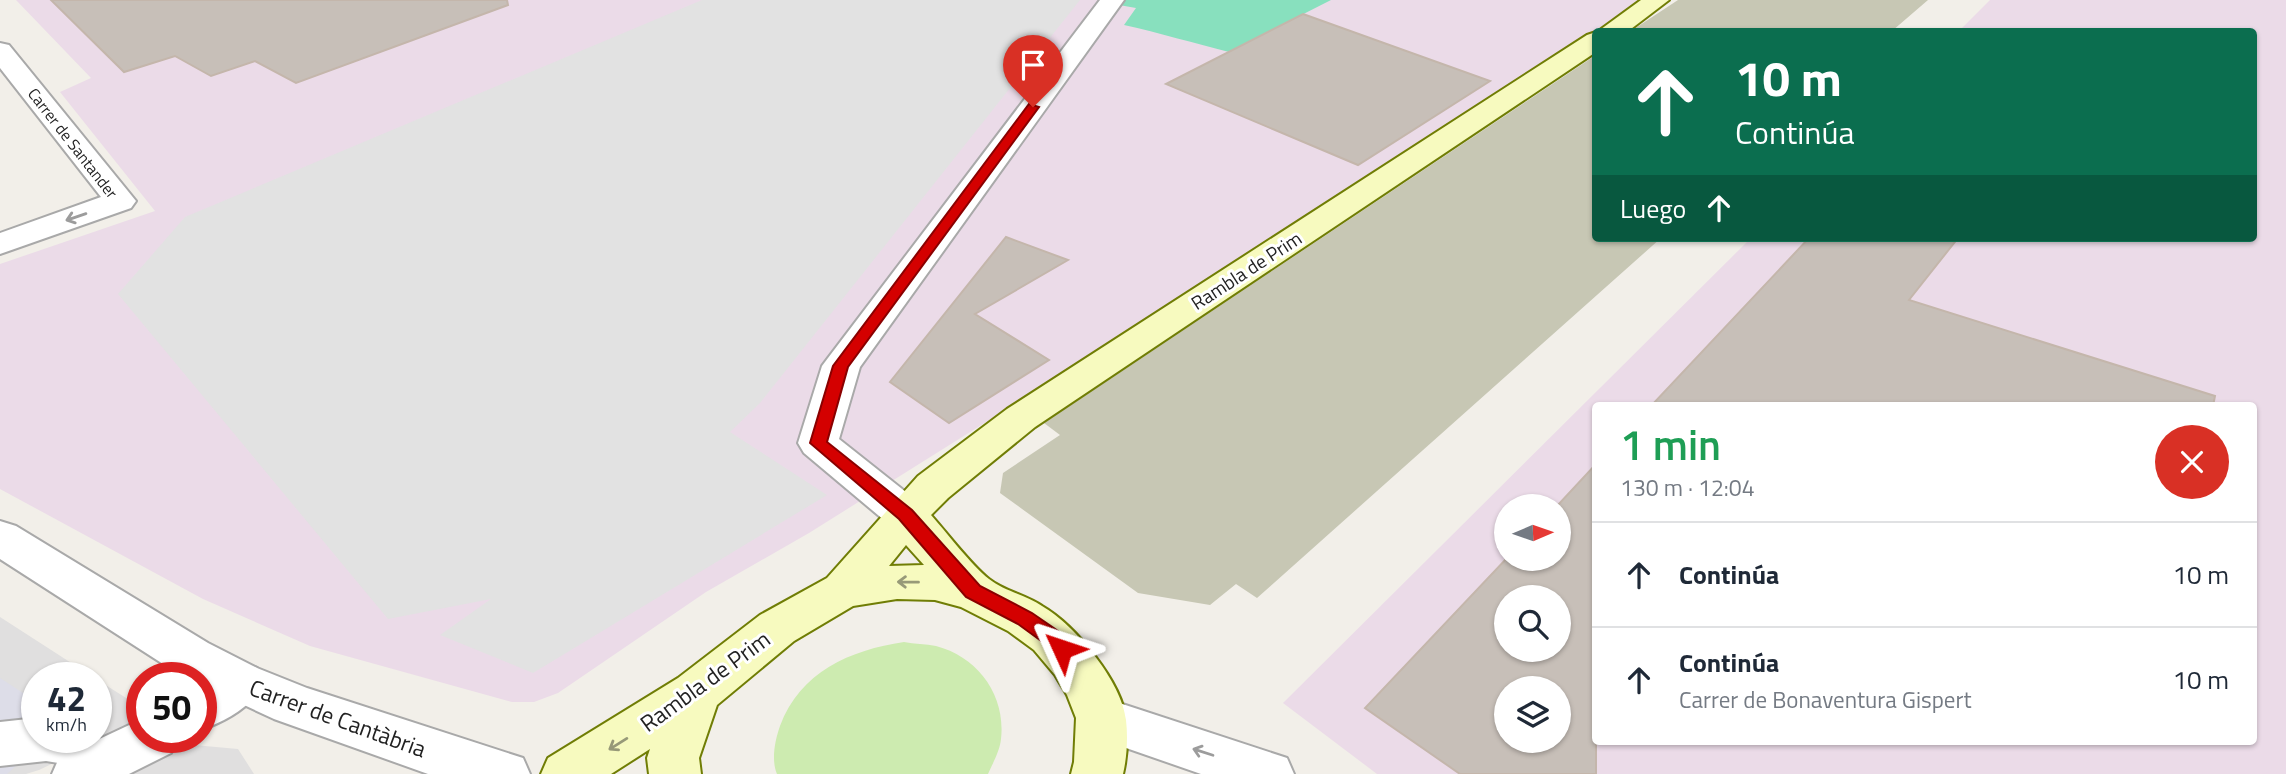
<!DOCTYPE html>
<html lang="es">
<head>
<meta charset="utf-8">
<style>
  body { margin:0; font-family:"Titillium Web",sans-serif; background:#f6f6f7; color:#1f2937; height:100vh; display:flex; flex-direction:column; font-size:26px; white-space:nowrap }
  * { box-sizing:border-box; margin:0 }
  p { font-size:23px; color:#747a83 }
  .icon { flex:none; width:38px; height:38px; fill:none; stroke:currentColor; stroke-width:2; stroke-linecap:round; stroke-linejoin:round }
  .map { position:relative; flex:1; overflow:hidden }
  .side { position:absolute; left:1592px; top:402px; width:665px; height:343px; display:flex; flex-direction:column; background:#fff; border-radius:7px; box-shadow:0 2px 5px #0004 }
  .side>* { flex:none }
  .top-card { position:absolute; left:1592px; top:28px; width:665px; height:214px; border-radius:7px; box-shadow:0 2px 5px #0004; background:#0b6e4f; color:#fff; overflow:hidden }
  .needle { width:46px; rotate:88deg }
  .buttons { position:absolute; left:1494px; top:494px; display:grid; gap:14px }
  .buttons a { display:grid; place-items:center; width:77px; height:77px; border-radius:50%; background:#fff; box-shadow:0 2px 5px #0004; font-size:35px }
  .speed { position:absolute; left:21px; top:662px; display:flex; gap:14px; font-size:35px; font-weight:700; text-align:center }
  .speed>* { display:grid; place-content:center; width:91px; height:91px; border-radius:50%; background:#fff; box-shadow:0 2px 5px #0004; line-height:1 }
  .speed small { font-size:18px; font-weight:400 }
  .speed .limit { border:10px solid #d22; background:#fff; color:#111 }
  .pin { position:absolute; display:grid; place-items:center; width:60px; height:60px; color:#fff; margin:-72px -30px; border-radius:50% 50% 50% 0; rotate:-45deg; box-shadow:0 0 7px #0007 }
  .pin .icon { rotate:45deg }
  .me { position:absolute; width:77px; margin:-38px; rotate:312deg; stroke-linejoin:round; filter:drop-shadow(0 0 5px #0008) }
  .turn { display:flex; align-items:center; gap:24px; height:147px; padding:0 28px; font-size:32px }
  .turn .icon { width:91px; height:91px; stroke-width:2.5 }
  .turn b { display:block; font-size:49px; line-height:60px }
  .then { display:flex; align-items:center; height:66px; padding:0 28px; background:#0003; gap:14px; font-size:26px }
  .round { display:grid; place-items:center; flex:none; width:74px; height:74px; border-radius:37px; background:#f6f6f7 }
  .overview { display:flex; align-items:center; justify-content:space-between; height:119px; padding:0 28px }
  h1 { font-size:42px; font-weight:600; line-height:52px; color:#1e9e55 }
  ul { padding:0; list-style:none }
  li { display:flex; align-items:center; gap:21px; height:105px; padding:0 28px; border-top:2px solid #e0e1e3 }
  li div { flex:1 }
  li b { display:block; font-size:26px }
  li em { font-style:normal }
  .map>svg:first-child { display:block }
  .residential { fill:#e0dfdf }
  .industrial { fill:#ebdbe8; fill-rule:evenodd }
  .construction { fill:#c7c7b4 }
  .grass { fill:#cdebb0 }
  .pitch { fill:#88e0be }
  .parking { fill:#e2e2e2 }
  .plaza { fill:#dddde8 }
  .building { fill:#c7bfb8; stroke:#c4b6ab; stroke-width:2; fill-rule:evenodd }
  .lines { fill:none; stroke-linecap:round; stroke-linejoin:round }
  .pedestrian-casing { stroke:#a9a9a9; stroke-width:4 }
  .minor-casing { stroke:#a9a9a9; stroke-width:4 }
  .tertiary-casing { stroke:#a9a9a9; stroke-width:4 }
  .secondary-casing { stroke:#707d05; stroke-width:4 }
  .pedestrian { fill:#fff; fill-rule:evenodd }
  .minor { fill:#fff; fill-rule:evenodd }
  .tertiary { fill:#fff; fill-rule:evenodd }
  .secondary { fill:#f7fabf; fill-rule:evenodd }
  .oneway { stroke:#9c9c9c }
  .oneway2 { stroke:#979978 }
  .route { fill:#d40000; stroke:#8a0000; stroke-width:2 }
  .labels { text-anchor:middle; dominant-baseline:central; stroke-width:6; stroke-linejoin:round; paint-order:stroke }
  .far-street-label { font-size:16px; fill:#222; stroke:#fff }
  .street-label { font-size:19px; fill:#222; stroke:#fff }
  .near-street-label { font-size:23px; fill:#222; stroke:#fff }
</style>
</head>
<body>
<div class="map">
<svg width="2286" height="774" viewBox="0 0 2286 774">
  <rect width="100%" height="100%" fill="#f2efe9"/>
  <!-- residential -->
  <path class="residential" d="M0,617L93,677H37V737H96V679L142,708V721L39,770L26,774H0Z
    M183,744L238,749L254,774H108Z"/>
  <!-- industrial -->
  <path class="industrial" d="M16,0H1660L1610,31L1596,32V40L809,533L706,592L558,693L534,702H512L310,646L203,599L0,489V264L155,211L60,92L91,78Z
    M1990,0H2286V774H1377L1283,703L1751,238H2254V32L1959,31ZM1596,406H2254V742H1596ZM1507,506H1559V558H1507ZM1507,597H1559V649H1507ZM1507,688H1559V740H1507Z"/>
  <!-- construction -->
  <path class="construction" d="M1678,0H1928L1892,31H1631Z
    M1596,55V238H1661L1257,598L1236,584L1210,605L1138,593L1000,493L1003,473L1060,435L1044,423Z"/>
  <!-- grass -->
  <path class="grass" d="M904,642C914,644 926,644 936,646C978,657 1006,695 1001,739C1000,750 993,763 988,774H777C771,760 775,740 780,726C800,672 850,650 904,642Z"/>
  <!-- pitch -->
  <path class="pitch" d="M1124,0H1331L1229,52C1193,43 1160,33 1124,25L1136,8L1119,5Z"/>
  <!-- parking -->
  <path class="parking" d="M702,0H1080L760,403L730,432L827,495L533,673L440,635L491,599L388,619L118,294L185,217Z"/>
  <!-- plaza -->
  <path class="plaza" d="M0,678L37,702V737H48L7,774H0Z"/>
  <!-- building -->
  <path class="building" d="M51,0H507L508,5L296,83L255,61L211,76L175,56L124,72Z
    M1303,14L1490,81L1358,165L1166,84Z
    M1006,237L1068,260L975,314L1049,360L949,423L890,382Z
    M1809,238H1958L1909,300L2215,396L2213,406H1651Z
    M1596,464V774H1460L1365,708L1507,558H1559V506H1557ZM1507,597H1559V649H1507ZM1507,688H1559V740H1507Z"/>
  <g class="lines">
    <defs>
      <path id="pedestrian" d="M37,718V737H96V730L103,744L95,760L77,766L46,761L0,766V722Z"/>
      <path id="minor" d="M1100,0H1124L860,367L839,439L921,504L928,515L921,526L906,531L891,526L804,453L798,443L822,366L828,358Z
        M0,43L9,45L136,201L131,208L0,254V233L101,197L0,68Z
        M240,662L257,668L265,682C253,706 226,721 201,730V682L223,668Z
        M142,719V737H179L171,753L129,774H52L59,758Z"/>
      <path id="tertiary" d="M0,521L16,526L208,643L257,668L307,688L523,758L530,774H428L274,719L201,685V677H186L174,671L0,559Z
        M1101,697L1287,758L1294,774H1201L1083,733L1076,718L1083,703Z"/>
      <path id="secondary" d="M1641,0H1669L1627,32H1597Z
        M1596,32V52L1035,427L948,498L931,515C948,534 971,565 989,579C1004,591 1026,595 1042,606C1075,625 1122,682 1126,720C1128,737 1127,757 1123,774H1071L1074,762L1076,718L1067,695L1055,675L1034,650L1008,631L961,607L935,600L897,599L853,606L794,641L717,705L699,758L701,774H649L647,758L650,749L611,774H541L548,758L678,678L760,615L827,578L918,476L1007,409L1587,35ZM906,545L924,565L889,566Z"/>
    </defs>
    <!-- pedestrian casing -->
    <use href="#pedestrian" class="pedestrian-casing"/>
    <!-- minor casing -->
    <use href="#minor" class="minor-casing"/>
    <!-- tertiary casing -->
    <use href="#tertiary" class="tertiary-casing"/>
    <!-- secondary casing -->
    <use href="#secondary" class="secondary-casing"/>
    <!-- pedestrian -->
    <use href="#pedestrian" class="pedestrian"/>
    <!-- minor -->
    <use href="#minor" class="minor"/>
    <!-- tertiary -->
    <use href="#tertiary" class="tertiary"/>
    <!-- secondary -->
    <use href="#secondary" class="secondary"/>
  </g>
  <!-- one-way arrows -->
  <defs><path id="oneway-shaft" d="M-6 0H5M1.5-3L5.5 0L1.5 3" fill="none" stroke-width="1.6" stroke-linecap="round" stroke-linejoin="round" transform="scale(1.75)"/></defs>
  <g class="oneway">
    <use href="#oneway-shaft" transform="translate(76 217) rotate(161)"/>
    <use href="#oneway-shaft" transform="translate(1203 752) rotate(-162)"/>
  </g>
  <g class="oneway2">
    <use href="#oneway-shaft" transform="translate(908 582) rotate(-179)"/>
    <use href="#oneway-shaft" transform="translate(618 744) rotate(148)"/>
  </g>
  <!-- route -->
  <path class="route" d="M1029,104L1039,107L848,367L827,442L912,510L980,586L1032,613L1058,631L1072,649L1069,655L1062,657L1055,655L1044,643L1018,624L966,597L899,519L810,443L833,366Z"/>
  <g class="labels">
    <!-- far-street labels -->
    <g class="far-street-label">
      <text transform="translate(73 143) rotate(52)">Carrer de Santander</text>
    </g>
    <!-- street labels -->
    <g class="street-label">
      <text transform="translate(1246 270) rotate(-33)">Rambla de Prim</text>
    </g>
    <!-- near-street labels -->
    <g class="near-street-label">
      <text transform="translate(705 681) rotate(-36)">Rambla de Prim</text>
      <text transform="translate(338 718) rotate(20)">Carrer de Cantàbria</text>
    </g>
  </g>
</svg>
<div class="buttons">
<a><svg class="needle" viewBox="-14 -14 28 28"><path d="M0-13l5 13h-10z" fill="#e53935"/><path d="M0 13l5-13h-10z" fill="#747a83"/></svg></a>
<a><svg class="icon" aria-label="search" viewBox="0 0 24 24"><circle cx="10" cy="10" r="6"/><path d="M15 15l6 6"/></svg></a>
<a><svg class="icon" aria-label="layers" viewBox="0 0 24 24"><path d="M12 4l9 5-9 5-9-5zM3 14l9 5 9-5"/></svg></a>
</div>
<div class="speed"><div>42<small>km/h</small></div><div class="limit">50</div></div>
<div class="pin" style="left:1033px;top:107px;background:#d93025"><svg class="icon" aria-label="arrive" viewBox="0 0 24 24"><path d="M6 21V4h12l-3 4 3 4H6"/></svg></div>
<svg class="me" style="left:1062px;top:649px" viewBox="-20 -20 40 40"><path d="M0-17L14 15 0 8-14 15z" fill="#d40000" stroke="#fff" stroke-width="4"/></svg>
<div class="top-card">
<div class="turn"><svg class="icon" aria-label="ahead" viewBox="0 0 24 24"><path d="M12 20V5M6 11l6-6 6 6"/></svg><div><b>10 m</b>Continúa</div></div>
<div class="then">Luego<svg class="icon" aria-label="ahead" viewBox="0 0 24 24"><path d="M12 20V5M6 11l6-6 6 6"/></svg></div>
</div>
<section class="side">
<div class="overview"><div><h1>1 min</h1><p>130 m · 12:04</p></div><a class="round" style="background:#d93025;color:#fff"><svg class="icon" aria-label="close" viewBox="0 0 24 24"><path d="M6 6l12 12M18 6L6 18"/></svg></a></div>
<ul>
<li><svg class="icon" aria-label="ahead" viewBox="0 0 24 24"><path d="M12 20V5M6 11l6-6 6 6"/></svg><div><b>Continúa</b></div><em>10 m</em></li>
<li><svg class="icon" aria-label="ahead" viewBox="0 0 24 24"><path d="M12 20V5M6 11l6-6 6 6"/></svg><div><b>Continúa</b><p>Carrer de Bonaventura Gispert</p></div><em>10 m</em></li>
</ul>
</section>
</div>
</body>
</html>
